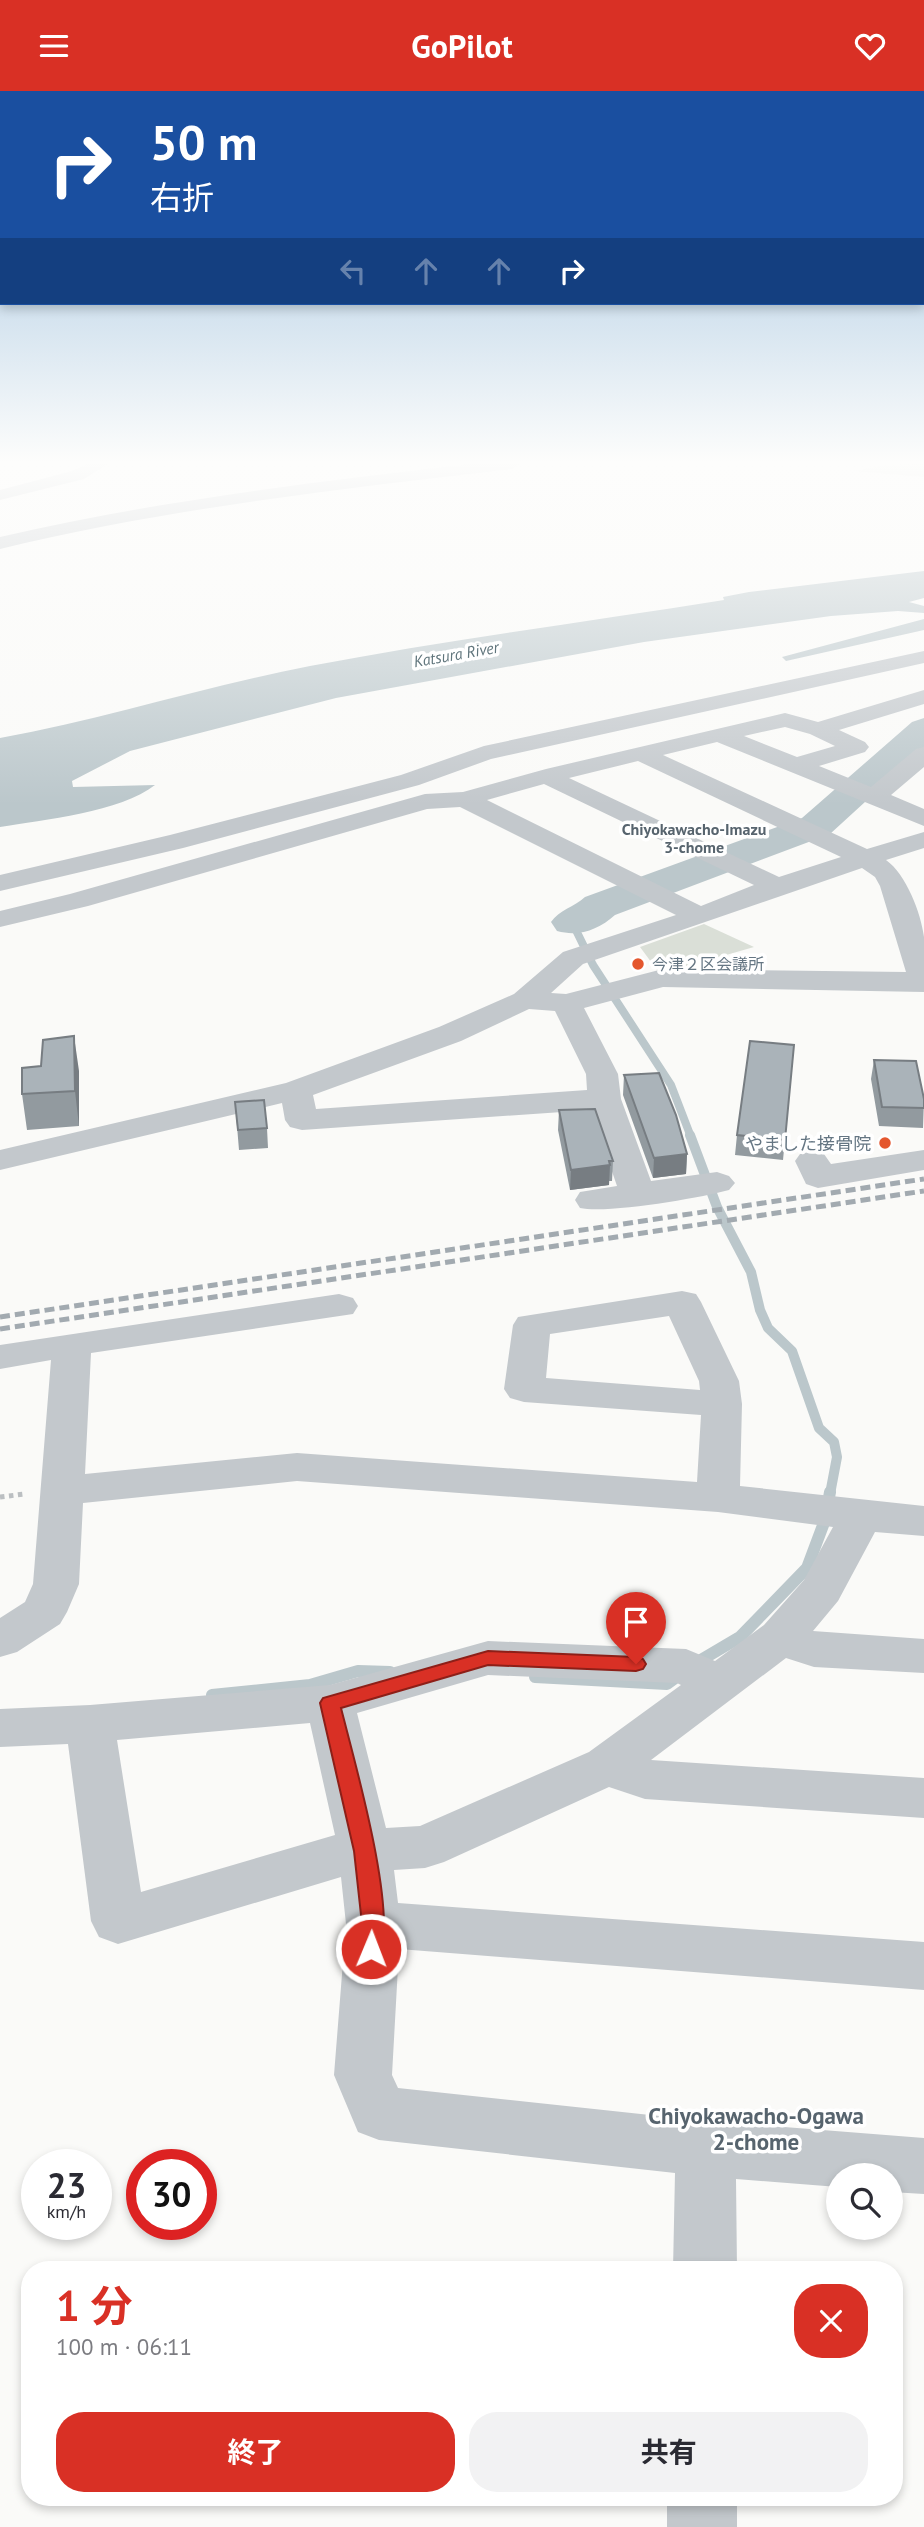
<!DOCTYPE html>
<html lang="ja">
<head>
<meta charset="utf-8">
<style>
  body { margin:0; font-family:"PT Sans","Noto Sans JP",sans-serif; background:#f2f2f3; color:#2b2b33; height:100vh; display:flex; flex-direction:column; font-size:26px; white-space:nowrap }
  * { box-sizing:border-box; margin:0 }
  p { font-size:23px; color:#7c7c81 }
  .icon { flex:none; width:38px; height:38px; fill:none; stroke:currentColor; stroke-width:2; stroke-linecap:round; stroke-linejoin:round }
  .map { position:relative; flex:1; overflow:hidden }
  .drawer { position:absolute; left:21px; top:2170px; width:882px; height:245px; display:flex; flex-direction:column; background:#fff; border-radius:28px; box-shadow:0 4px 10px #0003 }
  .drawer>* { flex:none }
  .guide { position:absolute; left:0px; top:0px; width:924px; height:214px; box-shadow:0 4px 10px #0003; background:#1a4fa0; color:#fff; overflow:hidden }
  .buttons { position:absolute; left:826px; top:2072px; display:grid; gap:14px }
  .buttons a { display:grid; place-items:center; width:77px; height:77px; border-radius:50%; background:#fff; box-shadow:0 4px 10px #0003; font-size:35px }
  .speed { position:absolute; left:21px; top:2058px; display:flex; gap:14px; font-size:35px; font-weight:700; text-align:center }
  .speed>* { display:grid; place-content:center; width:91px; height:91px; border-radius:50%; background:#fff; box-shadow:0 4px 10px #0003; line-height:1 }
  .speed small { font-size:18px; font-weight:400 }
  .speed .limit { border:10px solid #d22; background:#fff; color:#111 }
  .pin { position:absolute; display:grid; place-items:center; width:60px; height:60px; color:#fff; margin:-72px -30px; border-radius:50% 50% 50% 0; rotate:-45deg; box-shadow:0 0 7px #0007 }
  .pin .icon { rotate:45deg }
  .me { position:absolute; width:77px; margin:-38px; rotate:1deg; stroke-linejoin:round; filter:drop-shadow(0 0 5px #0008) }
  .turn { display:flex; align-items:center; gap:24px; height:147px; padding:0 35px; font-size:32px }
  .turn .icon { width:91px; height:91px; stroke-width:2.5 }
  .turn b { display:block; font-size:49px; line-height:60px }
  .lanes { display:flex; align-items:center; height:66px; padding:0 35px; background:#0003; justify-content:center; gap:35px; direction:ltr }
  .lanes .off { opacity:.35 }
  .round { display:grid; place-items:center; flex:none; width:74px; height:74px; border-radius:28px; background:#f2f2f3 }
  .overview { display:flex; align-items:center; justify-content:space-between; height:119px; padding:0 35px }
  h1 { font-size:42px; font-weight:700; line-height:52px; color:#d93025 }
  .button { display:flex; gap:14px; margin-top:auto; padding:14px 35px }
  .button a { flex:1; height:80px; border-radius:28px; background:#d93025; color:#fff; font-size:28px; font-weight:700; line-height:80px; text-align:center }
  .button a+a { background:#f2f2f3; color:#2b2b33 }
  header { display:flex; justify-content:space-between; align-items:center; height:91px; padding:0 35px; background:#d93025; color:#fff; font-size:32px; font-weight:700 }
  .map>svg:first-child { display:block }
  .green { fill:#dadfd7 }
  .water { fill:#bbc7cb }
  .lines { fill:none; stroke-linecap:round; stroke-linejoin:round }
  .stream-far2 { stroke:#bbc7cb; stroke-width:8 }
  .stream-far1 { stroke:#bbc7cb; stroke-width:10 }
  .stream { stroke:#bbc7cb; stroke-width:12 }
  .river { fill:#bbc7cb; fill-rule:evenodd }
  .path { stroke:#bbbfc2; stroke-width:5; stroke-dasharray:4.5 4.5; stroke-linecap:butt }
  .minor { fill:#c3c8cc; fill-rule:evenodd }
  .rail { stroke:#a2aab0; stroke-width:5; stroke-dasharray:10 5; stroke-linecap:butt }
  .wall { fill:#929a9f }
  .shaded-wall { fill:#777d82 }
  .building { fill:#aab3b9; stroke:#777d82; stroke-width:2 }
  .route { fill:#d93025; stroke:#8d1f18; stroke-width:2 }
  .poi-dot { fill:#e4572e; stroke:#fff; stroke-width:2.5 }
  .labels { text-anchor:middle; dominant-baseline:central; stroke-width:7; stroke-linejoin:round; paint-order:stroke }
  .far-water-label { font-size:16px; font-style:italic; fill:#60757c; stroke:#fff }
  .far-neighbourhood-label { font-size:16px; font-weight:bold; fill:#57646e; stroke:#fff }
  .far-poi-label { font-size:16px; fill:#657683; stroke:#fff; text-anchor:start }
  .poi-label { font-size:18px; fill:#657683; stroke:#fff; text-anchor:end }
  .near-neighbourhood-label { font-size:23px; font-weight:bold; fill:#57646e; stroke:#fff }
</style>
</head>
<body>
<header><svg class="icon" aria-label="menu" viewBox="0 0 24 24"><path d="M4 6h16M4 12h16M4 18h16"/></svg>GoPilot<svg class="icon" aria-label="heart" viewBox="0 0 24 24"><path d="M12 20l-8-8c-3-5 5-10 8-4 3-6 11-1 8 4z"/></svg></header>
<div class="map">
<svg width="924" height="2436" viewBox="0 0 924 2436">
  <rect width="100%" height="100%" fill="#fafaf8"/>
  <!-- green -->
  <path class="green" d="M924,373V386L855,380L884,374Z
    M704,833L754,856L660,883L640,856Z"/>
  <!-- water -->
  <path class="water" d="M924,480V507L909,511L924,515V522L898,520L831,525L644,551L336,607L130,660L72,690L73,696L155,694C121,721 43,729 0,736V647C104,628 206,595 310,575C447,549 586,531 724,509L723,506L749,501Z
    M924,528V539L786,570L782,566Z"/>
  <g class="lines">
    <!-- stream-far2 -->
    <path class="stream-far2" d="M572,831L593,874L671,994L691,1046"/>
    <!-- stream-far1 -->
    <path class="stream-far1" d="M690,1044L717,1116L751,1181L760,1219L768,1237L792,1260L819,1337L834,1351L837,1366L830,1403"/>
    <!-- stream -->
    <path class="stream" d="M696,1572L740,1546L807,1477L825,1429L830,1401
      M535,1586L667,1593L678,1585
      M212,1604L310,1594L358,1580L390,1581"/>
    <!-- river -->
    <path class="river" d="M924,627V657L830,743L615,824C598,839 579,846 557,840L551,831C559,819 574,816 585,806L802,727L912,631Z"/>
    <!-- path -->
    <path class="path" d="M0,1406L25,1403"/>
    <!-- minor -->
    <path class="minor" d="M88,373H108L84,388L0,409V399L72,380Z
      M471,373H520L512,378C340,398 169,417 0,458V446C155,410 313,391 471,373Z
      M924,560V572L491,668L419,694L183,757L0,800V784L170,744L401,684L484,655Z
      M924,599V613L839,639L865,651L869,656L865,661L819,675L871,696L916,658L924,656V676L891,704L924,718V735L717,651L663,664L867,758L924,741V757L886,769C906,783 921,822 924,846C924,864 924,883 924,901L663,896L584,917L618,983L621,1008L651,1090L717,1081L729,1085L735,1092L729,1099C700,1107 607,1123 580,1117L575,1109L580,1101L617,1095L591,1019L302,1039L290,1036L285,1029L282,1012L0,1079V1059L286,992L439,936L514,903L563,861L676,824L460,716L427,718L88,815L0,836V820L70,803L425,703L463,701L546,678L785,622L818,631ZM785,636L810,643L835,655L797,666L744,645ZM638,670L841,766L779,786L569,687ZM544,693L754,794L701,815L487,709ZM862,777L875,786L880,795L906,881L663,878L566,903L551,902L583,873ZM529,918L555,920L586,983L587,999L316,1018L313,1004L461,950Z
      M924,1059V1079L818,1097L806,1093L795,1070L800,1063L812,1060L824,1063L831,1073Z
      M682,1200L696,1203L701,1211L739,1290L742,1313L740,1395L924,1415V1445L875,1441L838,1510L813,1540L924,1548V1582L814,1576L786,1567L651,1669L924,1687V1727L645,1708L609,1696L444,1771L425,1777L394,1779L398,1812L924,1851V1899L399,1858L392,1984L398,1997L706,2030L924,2047V2103L891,2101V2084H838V2096L736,2088L737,2179H673L675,2082L379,2049L358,2041L334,1984L346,1833L341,1786L118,1853L99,1846L91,1830L68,1653L0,1656V1618L90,1614L330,1594L488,1550L686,1558L715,1570L764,1534L804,1489L833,1436L718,1421L297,1390L83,1412L79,1493L67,1521L60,1533L17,1561L0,1566V1527L25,1511L33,1493L51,1269L0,1278V1254L339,1203L353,1207L358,1215L353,1223L91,1262L85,1383L297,1362L697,1391L701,1324L524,1311L510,1307L504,1298L513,1234L518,1226ZM669,1225L699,1290L700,1299L546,1287L550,1243ZM488,1584L677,1592L681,1594L589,1661L420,1735L386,1737L357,1622ZM310,1632L335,1744L141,1801L117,1649Z
      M667,2406H737V2436H667Z"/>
    <!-- rail -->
    <path class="rail" d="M0,1226L924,1088
      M0,1238L924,1100"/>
  </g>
  <!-- wall -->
  <path class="wall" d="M794,954L783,1069L735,1064L737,1044Z
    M874,969L924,1008L923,1037L879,1035L871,988Z
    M79,980V1035L27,1039L22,1003Z
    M624,984L687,1063L686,1083L653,1087L623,1004Z
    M235,1011L267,1037L268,1057L239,1059Z
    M559,1019L613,1070L612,1090H609V1094L570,1099L558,1039Z"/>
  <!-- shaded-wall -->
  <path class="shaded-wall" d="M74,945L79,980V1035L75,1000Z
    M687,1063L686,1083L653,1087L654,1067Z
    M610,1074L609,1094L570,1099L571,1079Z"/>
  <!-- building -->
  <path class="building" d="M74,945L75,1000L22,1003V977L41,975L43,949Z
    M750,950L794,954L785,1049L737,1044Z
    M874,969L916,970L924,1008V1017L882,1016Z
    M659,982L676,1024L687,1063L654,1067L624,984Z
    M264,1009L267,1037L238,1039L235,1011Z
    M595,1018L613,1070H609L610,1074L571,1079L559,1019Z"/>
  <!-- sky -->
  <linearGradient id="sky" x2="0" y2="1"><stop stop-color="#96bcdc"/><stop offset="0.52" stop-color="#fdfdfc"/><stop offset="1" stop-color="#fdfdfc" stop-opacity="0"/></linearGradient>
  <rect width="924" height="714" fill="url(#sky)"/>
  <!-- route -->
  <path class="route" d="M488,1560L636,1566L643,1568L646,1573L643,1578L636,1580L488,1574L341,1617C353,1665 399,1824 379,1865L371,1868L363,1865L360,1858L362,1833L354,1760L320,1612L323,1607Z"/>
  <!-- markers -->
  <g class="poi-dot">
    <circle cx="638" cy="873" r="7"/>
    <circle cx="885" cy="1052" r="7"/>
  </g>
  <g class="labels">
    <!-- far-water labels -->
    <g class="far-water-label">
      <text transform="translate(456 563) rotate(-10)">Katsura River</text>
    </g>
    <!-- far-neighbourhood labels -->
    <g class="far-neighbourhood-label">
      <text x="694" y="738">Chiyokawacho-Imazu<tspan x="694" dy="18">3-chome</tspan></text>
    </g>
    <!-- far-poi labels -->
    <g class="far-poi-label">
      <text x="652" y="873">今津２区会議所</text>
    </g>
    <!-- poi labels -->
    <g class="poi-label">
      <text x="871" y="1052">やました接骨院</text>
    </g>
    <!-- near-neighbourhood labels -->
    <g class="near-neighbourhood-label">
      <text x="756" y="2024">Chiyokawacho-Ogawa<tspan x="756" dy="26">2-chome</tspan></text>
    </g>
  </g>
</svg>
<div class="buttons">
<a><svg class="icon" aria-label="search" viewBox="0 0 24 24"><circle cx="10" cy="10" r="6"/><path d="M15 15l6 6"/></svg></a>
</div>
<div class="speed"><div>23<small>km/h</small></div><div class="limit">30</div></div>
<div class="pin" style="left:636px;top:1573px;background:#d93025"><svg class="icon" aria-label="arrive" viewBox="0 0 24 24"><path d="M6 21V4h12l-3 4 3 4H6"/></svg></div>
<svg class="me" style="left:371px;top:1858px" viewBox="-20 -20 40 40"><circle r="17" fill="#d93025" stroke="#fff" stroke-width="3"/><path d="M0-11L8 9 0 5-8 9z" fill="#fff"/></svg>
<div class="guide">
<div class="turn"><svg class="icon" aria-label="right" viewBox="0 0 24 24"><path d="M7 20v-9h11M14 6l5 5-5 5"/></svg><div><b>50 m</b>右折</div></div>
<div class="lanes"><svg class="icon off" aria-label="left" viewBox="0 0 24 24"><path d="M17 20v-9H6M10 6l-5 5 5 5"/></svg><svg class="icon off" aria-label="ahead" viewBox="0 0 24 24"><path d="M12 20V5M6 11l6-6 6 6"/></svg><svg class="icon off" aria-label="ahead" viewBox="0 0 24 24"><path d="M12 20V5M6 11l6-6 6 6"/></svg><svg class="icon" aria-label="right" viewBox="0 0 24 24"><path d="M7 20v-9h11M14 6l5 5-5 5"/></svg></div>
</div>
<section class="drawer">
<div class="overview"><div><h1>1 分</h1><p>100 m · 06:11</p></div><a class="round" style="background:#d93025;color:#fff"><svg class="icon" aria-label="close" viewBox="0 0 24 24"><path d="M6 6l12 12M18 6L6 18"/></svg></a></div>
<div class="button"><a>終了</a><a>共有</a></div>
</section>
</div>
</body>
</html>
